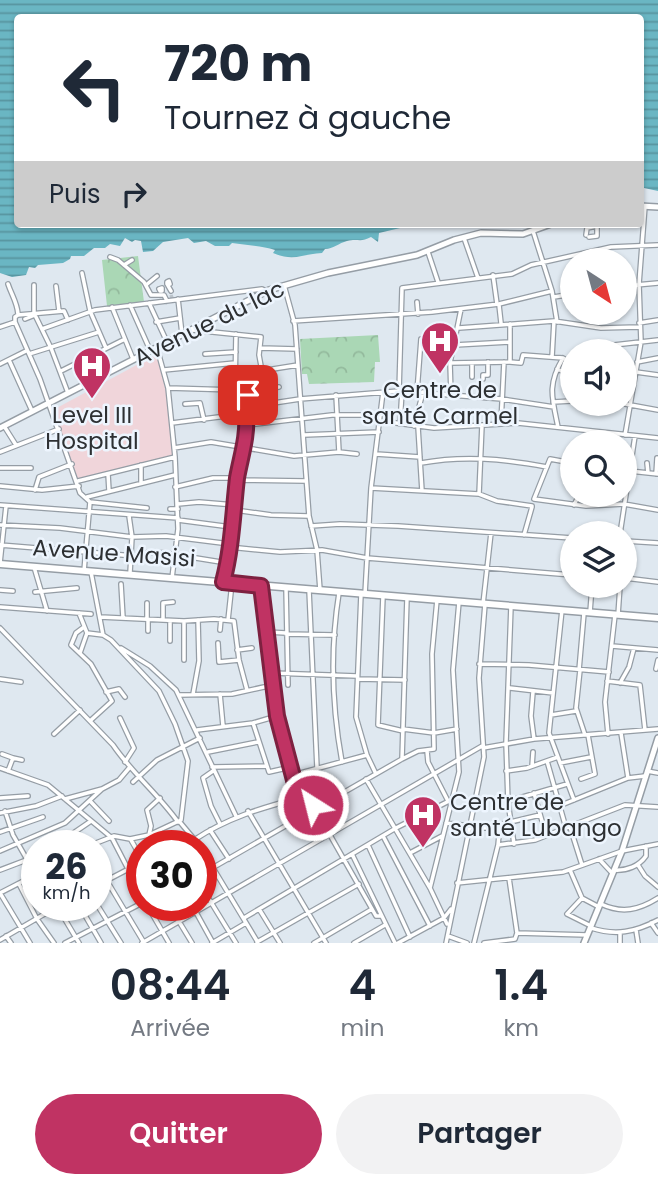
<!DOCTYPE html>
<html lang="fr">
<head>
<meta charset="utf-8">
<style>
  body { margin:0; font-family:Poppins,sans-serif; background:#f2f2f3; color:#1f2937; height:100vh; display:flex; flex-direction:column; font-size:26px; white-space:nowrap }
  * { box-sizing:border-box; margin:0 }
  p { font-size:23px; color:#747a83 }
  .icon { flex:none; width:38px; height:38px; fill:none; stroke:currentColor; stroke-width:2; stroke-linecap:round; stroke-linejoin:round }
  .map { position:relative; height:943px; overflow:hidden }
  .sheet { display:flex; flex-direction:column; background:#fff; flex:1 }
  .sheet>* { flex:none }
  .banner { position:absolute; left:14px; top:14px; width:630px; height:214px; border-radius:7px; box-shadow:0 2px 5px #0004; background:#fff; color:#1f2937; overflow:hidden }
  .needle { width:46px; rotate:144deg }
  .tools { position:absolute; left:560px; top:248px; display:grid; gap:14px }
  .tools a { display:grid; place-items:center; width:77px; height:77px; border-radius:50%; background:#fff; box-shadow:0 2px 5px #0004; font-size:35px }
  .speed { position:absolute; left:21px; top:830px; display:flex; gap:14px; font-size:35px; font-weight:700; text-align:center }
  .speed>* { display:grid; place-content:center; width:91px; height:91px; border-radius:50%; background:#fff; box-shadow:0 2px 5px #0004; line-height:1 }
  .speed small { font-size:18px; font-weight:400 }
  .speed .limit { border:10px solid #d22; background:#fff; color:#111 }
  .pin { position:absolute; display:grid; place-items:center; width:60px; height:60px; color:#fff; margin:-30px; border-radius:14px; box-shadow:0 4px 10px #0006 }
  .me { position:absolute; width:77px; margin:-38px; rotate:324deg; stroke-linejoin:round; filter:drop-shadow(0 0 5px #0008) }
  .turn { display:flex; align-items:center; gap:24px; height:147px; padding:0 35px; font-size:32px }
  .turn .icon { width:91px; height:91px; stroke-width:2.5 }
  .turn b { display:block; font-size:49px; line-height:60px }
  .then { display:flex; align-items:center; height:66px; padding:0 35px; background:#0003; gap:14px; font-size:26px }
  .eta { display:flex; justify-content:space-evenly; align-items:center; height:119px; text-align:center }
  .eta b { font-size:42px; font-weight:600; line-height:49px }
  .primary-button { display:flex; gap:14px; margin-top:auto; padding:14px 35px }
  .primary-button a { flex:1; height:80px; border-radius:42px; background:#c03363; color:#fff; font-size:28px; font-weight:600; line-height:80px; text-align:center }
  .primary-button a+a { background:#f2f2f3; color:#1f2937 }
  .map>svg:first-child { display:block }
  .industrial { fill:#f0d5da }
  .forest { fill:url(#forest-crowns) }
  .water { fill:url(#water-rules) }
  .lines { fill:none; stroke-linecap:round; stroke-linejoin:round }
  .minor-tunnel { stroke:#bbc3ca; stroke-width:3.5; stroke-dasharray:3.5 2; stroke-linecap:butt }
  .minor-casing { stroke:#959da5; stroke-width:6 }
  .major-casing { stroke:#959da5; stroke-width:8 }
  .highway-casing { stroke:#959da5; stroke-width:9 }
  .minor { stroke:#fff; stroke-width:3.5 }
  .major { stroke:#fff; stroke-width:5 }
  .highway { stroke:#fff; stroke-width:6 }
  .route-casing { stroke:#7d2140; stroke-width:18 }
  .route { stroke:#c03363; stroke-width:12 }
  .labels { text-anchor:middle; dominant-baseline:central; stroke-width:5; stroke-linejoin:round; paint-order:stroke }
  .street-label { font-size:23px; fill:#2d3033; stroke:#edf5fe }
  .poi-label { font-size:23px; fill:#2d3033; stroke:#edf5fe }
</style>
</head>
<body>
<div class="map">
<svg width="658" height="943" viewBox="0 0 658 943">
  <defs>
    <pattern id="forest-crowns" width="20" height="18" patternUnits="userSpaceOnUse" patternTransform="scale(1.75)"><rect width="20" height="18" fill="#aad7b5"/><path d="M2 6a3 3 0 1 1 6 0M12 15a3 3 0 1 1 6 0" fill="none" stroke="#93b99c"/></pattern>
    <pattern id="water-rules" width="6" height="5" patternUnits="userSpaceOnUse" patternTransform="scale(1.75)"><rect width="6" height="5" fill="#6ab6c3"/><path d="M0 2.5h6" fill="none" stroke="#58949f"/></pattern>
  </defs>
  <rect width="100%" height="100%" fill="#dfe8f0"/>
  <!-- industrial -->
  <path class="industrial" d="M157,354L168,400L173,456L78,480L53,410Z"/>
  <!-- forest -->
  <path class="forest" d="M138,256L144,302L107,306L102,260Z
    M378,335L380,362H375L374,382L309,384L307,374H302L300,339Z"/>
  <!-- water -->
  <path class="water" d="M0,0H658V191L644,188L641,182L640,18H18V224H417L379,233L378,242L371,237C360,243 358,238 347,241C339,243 333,249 325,249L322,253C302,254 294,262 273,253L275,250C262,246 246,245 232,243L229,246H215L206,241L194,243L188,238L163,242L153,251L143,252L141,241L135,240L132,242L125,238L120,246L110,244L105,248H94L84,256H71L70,259L63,263L38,265L35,268L29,267L26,275L12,277L0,273Z"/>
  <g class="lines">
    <!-- minor-tunnel -->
    <path class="minor-tunnel" d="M171,295L172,298"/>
    <defs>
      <path id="minor" d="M533,231L552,291L557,322
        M586,235L587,228L597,226
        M589,237L597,236V224
        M464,238L478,278
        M428,252L438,282
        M110,257L118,260L144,282L151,295H164L167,301
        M124,265L132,260
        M82,273L90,311L106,348
        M493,275L497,304
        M8,284C12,296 17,302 18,314
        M167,284V282L169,281L170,284H167L171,291
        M34,285V313L51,348L68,393
        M146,285L157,276
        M284,285L295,325L309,516L317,550L320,590
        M56,286L59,311
        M625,286L658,283
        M159,289L162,288V291H160Z
        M554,297L572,294
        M178,299L182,334
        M417,302L418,314
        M149,303L167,342
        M130,305L150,350
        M499,305L501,323
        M112,307L133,359
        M25,319L35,315
        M293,321L432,312L499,304L552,291
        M15,322L40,379L80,493L90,502L84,571
        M156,322L180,318
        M639,323L658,320
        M0,327L15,322V317L18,315L64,311L68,320
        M459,328L554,321L601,328L639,327
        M42,329L95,310L262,289L266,291
        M193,330L261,337L259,355L271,421
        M596,343L614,345L658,340
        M455,345L509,342
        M157,348L168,388L175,457L178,529L172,578
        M260,348L297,349
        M29,354L99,332
        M205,354L236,352
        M552,357L554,321
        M9,360L32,411
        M510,362L521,363L523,355L563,358L572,363
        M637,362L658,358
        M450,363L510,362V324
        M0,364L26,351
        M557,369L572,375
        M164,370L235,363
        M61,371L125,339
        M636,372L658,375
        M236,375L298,365
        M625,375L635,377
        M472,377V363
        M483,379V375H488V362
        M168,388L235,390L236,334
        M264,389L279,387
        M399,391L402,288L512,274L531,265L611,247L658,245
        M417,392L421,339
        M248,395L250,411
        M336,395L339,452
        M451,395L450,363L461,309
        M553,402L572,401
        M185,404L200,403L204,420
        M625,404L658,410
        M381,421L434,428L518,423L658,438
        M172,423L242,414L267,404L300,399L399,391L502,399L554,407
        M501,423L504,362
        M400,424L402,391
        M247,425L332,415H381
        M4,426L16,445
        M414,426L423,392
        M418,427L422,491
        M558,427C552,398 547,385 563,358
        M304,435L379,432
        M625,435L641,342L639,284L645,206
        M616,443L618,434
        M174,448L211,442L294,456L339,452L357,454
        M0,452L59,429
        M376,454L420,457
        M421,463C464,455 504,459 547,467
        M647,463L648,473
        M141,465V483
        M0,468H31
        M630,471L658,474
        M108,474L109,491
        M656,474L657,458
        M238,480L306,481
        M78,481L175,457
        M0,486L42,490L79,486
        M175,487L213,478H237
        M371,488L479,494L497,501L532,506
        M35,490L39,477L72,464
        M479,494L482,425
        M87,497L175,475
        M534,499L586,506L624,504L658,510
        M534,499L550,459L572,463
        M90,502L147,508
        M178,504L199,502L235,505
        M0,505L178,518
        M574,505L579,495
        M170,509H178
        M235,510L271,515L309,516
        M129,516L132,537L130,573
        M178,520L231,527
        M0,525L60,528L132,537L166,536L230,544
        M311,526L340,524L398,526L572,538
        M620,534L635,436
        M524,535L532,507
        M625,541L658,543
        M0,545L135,556L150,552L165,553L227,563
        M229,547L280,552L322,550L367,558L572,575
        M0,563L6,506
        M34,567L47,611
        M91,572L103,635
        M625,578L658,582
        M223,582C231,548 233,513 237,478C240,456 248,436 246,413
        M121,584L123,618
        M261,586L277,716L303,816
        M286,588L288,685
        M0,590L13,591
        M309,590L317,768L313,805
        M35,592L77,588
        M339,593C330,649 332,707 342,762
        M361,594L356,717L367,755L376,774
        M365,594L371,488L383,392
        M383,596L378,725L403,731
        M147,603V619
        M483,604L491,533
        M511,606L506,743L508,802L514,844
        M0,607L91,614
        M562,610L549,733L574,800
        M590,612L592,586
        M79,613L87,633L103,635L111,640L159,691L175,724L188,761L181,820L149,835L130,839L114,836L91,845
        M618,615L620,586
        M100,617L184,621L214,619L234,621L239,660L247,690
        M163,620V603L173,602
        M228,620L232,583
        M184,621V660
        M170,622V641
        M84,627L76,633L71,645L91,664L112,701L90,721
        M0,628L113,745C132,773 158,794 178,822
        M220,630L221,619
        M148,631V619
        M267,632L286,633
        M286,634L335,635
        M218,643L219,662L239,660
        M612,646L658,650
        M121,648L150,666L176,690L236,816
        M237,650L252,648
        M80,653L87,633
        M479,664L529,665L609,672
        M656,669L658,660
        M579,670L584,613
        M580,670L576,708L585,735
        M272,673L357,676
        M0,679L21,682
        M358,679L405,680
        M607,681L640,685L645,730
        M620,683L629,667L634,648
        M510,688L553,693
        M106,692L119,689L125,697
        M533,692L531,716L534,739
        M193,694L199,661L198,620
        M220,694L223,726
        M179,695L232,694L273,685
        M551,715L576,711
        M120,718L134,748L125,762
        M253,723L269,772L291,767
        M403,729L434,733L457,729
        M197,730L253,723L277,716
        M621,733L628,778
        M54,734L80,710
        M608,734L605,702L615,615
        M483,748L534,739L658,729
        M427,751L428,762L448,801
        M208,752L258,742
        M2,754L13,758L8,771
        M13,758L22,760
        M402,759L407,598
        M547,761L566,828
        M560,763L591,757
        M532,766L533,752
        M212,767L266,766
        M0,768L48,785L112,838L142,896
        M213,771L203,778L211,806L220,824
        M506,771L527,768L558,757
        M647,771L658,773
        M293,775L367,755
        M366,779L430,888L447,924
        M581,779L595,774L588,735
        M133,782L157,760L200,738
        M297,785L313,805L376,916H381
        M534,793L546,835
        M0,798L28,796
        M65,799L102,789
        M90,801L109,821
        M509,801L567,784
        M559,806L628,778L645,776
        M5,811L13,835L37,877
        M248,811L326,943
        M0,813L36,806L62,796
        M179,821L199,845
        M446,823L485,828L540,815
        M570,827L582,865
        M210,830L229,859
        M0,832L43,817
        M149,835L151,826L147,810L160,798
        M383,836L430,926
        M131,840L142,859
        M194,840C227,818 261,808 299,798
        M56,845L91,821
        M368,845L410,937
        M498,845L535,840L625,805L658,807
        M201,848L257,941
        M0,851L65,823L102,789L119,780L130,767
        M410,853L442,836
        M352,854L395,943
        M96,856L107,881L143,941
        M599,859L612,873
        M638,865L645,876L658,887
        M0,870L37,856
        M201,870L214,867L402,759L418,751L434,749L432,654L437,600
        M570,870L582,898L599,907
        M614,870C627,871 639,866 646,856V846
        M509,878L517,933
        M457,883L563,872L622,851L658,844
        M19,884L37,919L54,943
        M96,886L142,862
        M201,886L236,943
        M430,888L459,772L453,670L459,602
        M0,893L30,943
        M0,893L35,875
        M582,898L567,914L591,926
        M96,903L121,943
        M601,904C622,914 639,910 658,898
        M79,905L101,943
        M147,905L169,943
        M169,905L192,943
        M192,905L213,943
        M57,906L79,943
        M259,909L280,943
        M244,918L396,828L451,800
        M651,923L658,933
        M591,928C616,936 635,932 658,920
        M636,930L638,943
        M620,933V943
        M6,936L11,943
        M448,936L467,943
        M0,940L60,905
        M257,942L359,884
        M65,943L142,903
        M142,943L482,746
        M212,943L246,923
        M314,943L372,909
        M354,943L385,925
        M398,943L444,918L451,909
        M446,943L484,757L479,678L485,604
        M474,943L498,845L500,825
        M484,943L515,939L517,933L587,935"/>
      <path id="major" d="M640,206L658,207
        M0,428L269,290L328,273L417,255L454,240L481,233L523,234L551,224
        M584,943L622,851L658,738"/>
      <path id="highway" d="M0,564L658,618"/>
    </defs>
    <!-- minor casing -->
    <use href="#minor" class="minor-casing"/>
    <!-- major casing -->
    <use href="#major" class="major-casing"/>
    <!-- highway casing -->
    <use href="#highway" class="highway-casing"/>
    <!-- minor -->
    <use href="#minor" class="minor"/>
    <!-- major -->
    <use href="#major" class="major"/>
    <!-- highway -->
    <use href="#highway" class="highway"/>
  </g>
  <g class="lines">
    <defs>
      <path id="route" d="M248,395L250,411L246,413C248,436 241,456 237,478C233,513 232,548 223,582L261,586L277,716L295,784L313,805"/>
    </defs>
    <!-- route casing -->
    <use href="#route" class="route-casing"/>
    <!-- route -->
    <use href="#route" class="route"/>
  </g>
  <!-- icons -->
  <defs>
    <symbol id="hospital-pin" viewBox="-11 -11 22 30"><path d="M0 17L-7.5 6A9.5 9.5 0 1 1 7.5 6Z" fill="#c03363" stroke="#edf5fe"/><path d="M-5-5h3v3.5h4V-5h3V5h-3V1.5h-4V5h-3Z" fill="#fff"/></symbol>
  </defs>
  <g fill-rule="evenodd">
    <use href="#hospital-pin" x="418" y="319" width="44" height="60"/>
    <use href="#hospital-pin" x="70" y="344" width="44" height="60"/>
    <use href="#hospital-pin" x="401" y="793" width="44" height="60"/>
  </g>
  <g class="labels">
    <!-- street labels -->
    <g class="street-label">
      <text transform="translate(209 323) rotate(-26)">Avenue du lac</text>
      <text transform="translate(114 553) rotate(4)">Avenue Masisi</text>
    </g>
    <!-- poi labels -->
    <g class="poi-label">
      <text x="440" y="390">Centre de<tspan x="440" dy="26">santé Carmel</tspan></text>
      <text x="92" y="415">Level III<tspan x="92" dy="26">Hospital</tspan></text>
      <text x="450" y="802" text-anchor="start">Centre de<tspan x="450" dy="26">santé Lubango</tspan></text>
    </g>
  </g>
</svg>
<div class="tools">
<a><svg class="needle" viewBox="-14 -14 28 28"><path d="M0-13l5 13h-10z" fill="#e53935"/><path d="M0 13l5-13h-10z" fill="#747a83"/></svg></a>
<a><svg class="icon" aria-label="sound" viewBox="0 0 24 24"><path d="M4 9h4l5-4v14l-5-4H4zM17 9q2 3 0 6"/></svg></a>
<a><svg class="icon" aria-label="search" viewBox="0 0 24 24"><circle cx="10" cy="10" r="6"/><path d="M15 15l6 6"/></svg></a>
<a><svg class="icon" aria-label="layers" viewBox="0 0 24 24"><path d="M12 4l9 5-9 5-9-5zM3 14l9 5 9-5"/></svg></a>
</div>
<div class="speed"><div>26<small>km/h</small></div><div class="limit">30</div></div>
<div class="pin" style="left:248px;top:395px;background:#d93025"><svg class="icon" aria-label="arrive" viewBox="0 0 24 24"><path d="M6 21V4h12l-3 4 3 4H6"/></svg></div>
<svg class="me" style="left:313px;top:805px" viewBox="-20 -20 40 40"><circle r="17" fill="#c03363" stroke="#fff" stroke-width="3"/><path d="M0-11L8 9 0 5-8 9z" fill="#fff"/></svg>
<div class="banner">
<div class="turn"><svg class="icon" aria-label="left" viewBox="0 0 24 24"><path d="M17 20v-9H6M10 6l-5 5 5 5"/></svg><div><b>720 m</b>Tournez à gauche</div></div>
<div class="then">Puis<svg class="icon" aria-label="right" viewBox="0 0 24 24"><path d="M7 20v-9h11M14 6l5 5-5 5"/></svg></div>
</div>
</div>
<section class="sheet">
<div class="eta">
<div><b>08:44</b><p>Arrivée</p></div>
<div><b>4</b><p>min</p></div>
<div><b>1.4</b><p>km</p></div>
</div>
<div class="primary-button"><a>Quitter</a><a>Partager</a></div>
</section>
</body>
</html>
